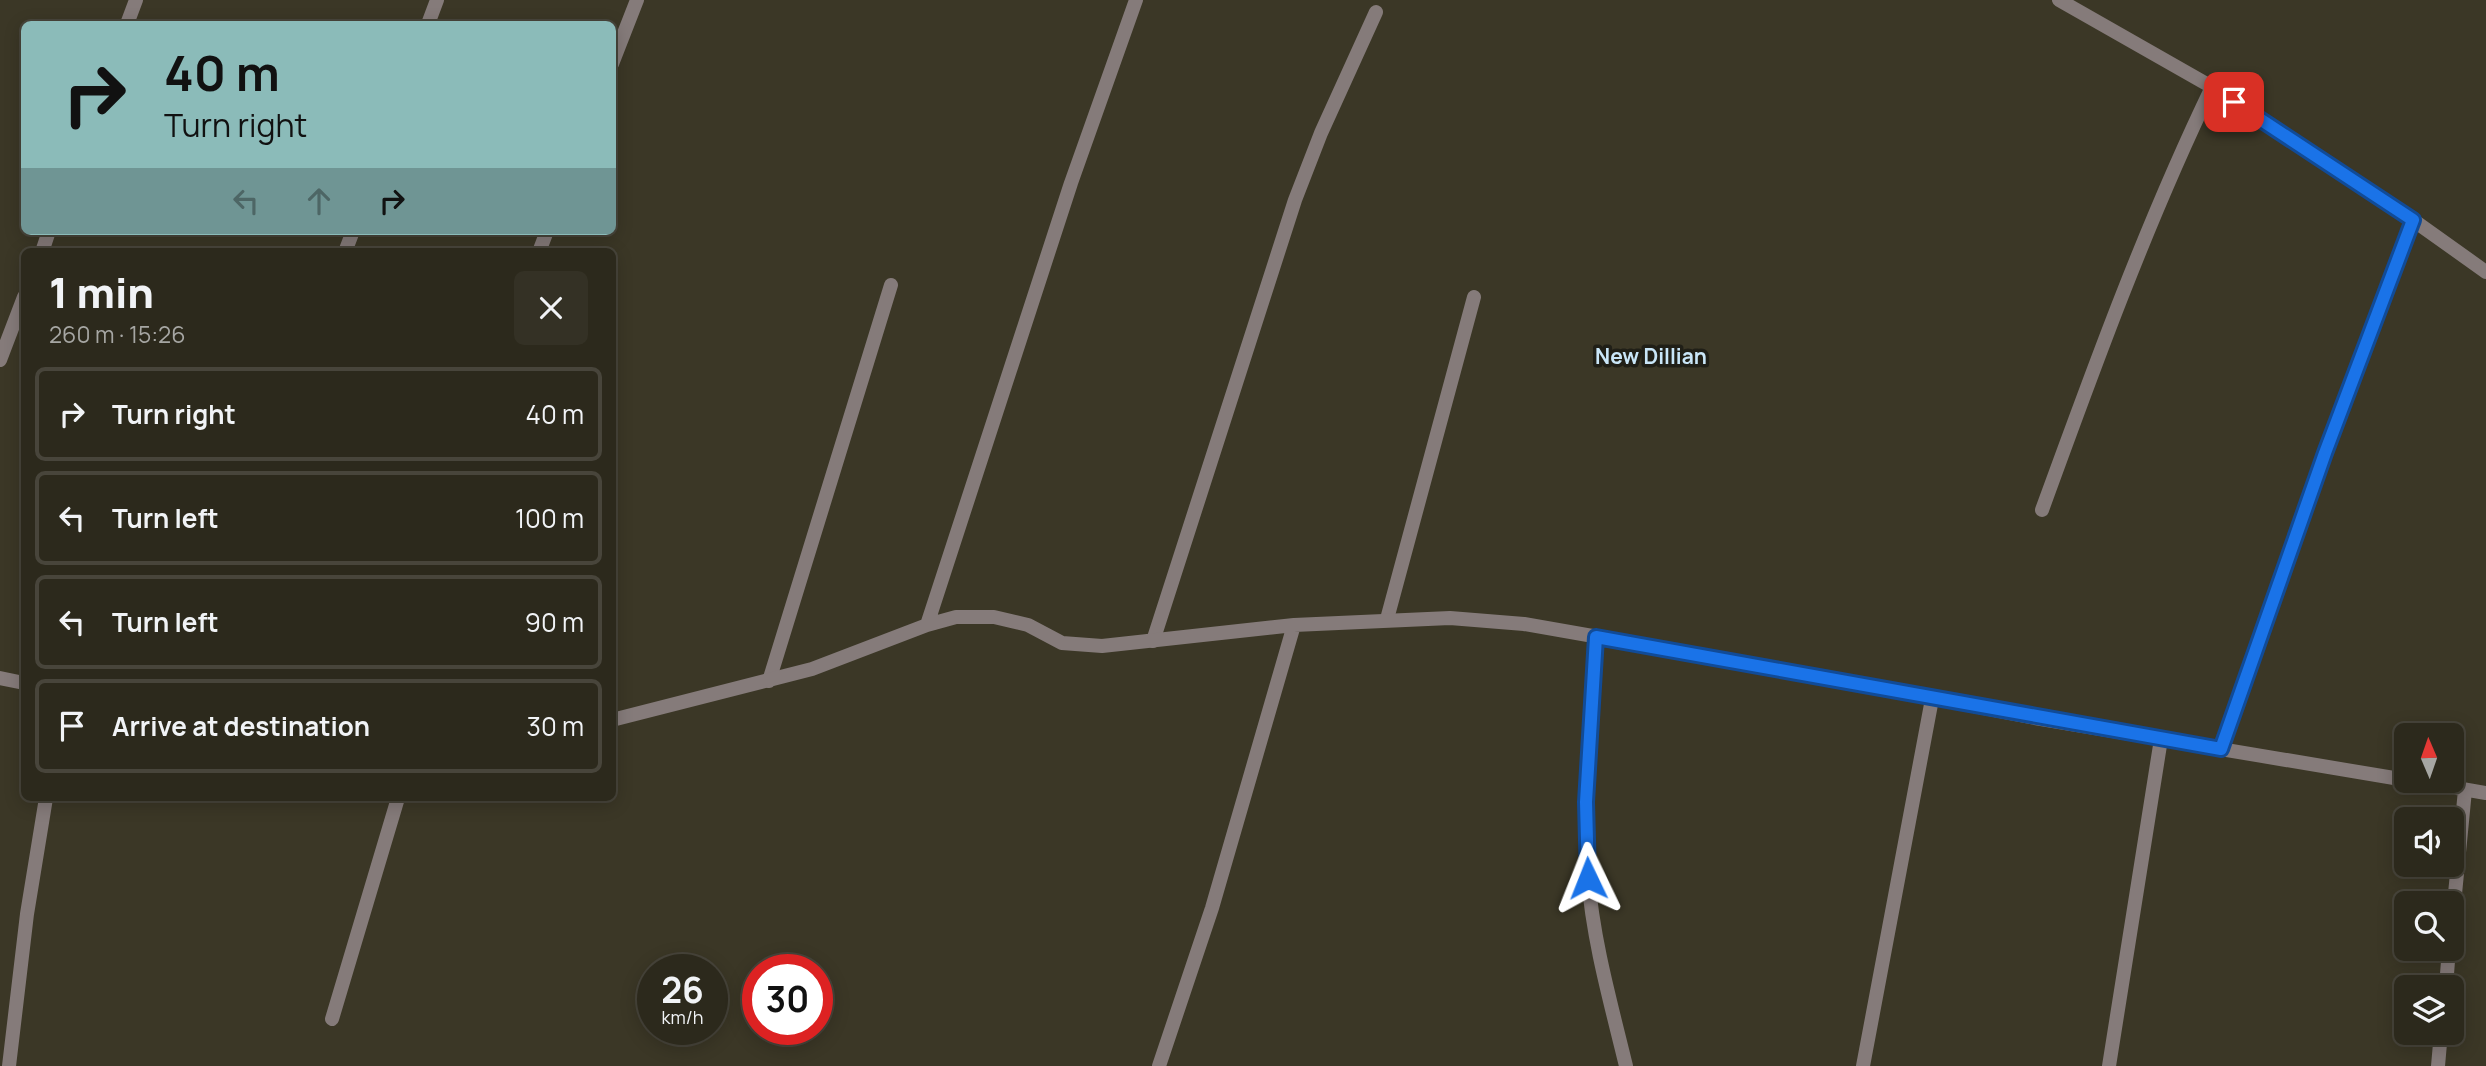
<!DOCTYPE html>
<html lang="en">
<head>
<meta charset="utf-8">
<style>
  body { margin:0; font-family:Manrope,sans-serif; background:#343125; color:#f1f3f6; height:100vh; display:flex; flex-direction:column; font-size:26px; white-space:nowrap }
  * { box-sizing:border-box; margin:0 }
  p { font-size:23px; color:#a6a6a3 }
  .icon { flex:none; width:38px; height:38px; fill:none; stroke:currentColor; stroke-width:2; stroke-linecap:round; stroke-linejoin:round }
  .map { position:relative; flex:1; overflow:hidden }
  .side { position:absolute; left:21px; top:248px; width:595px; height:553px; display:flex; flex-direction:column; background:#2c291c; border-radius:10px; box-shadow:0 4px 18px #0003,0 0 0 2px #48453b }
  .side>* { flex:none }
  .hud { position:absolute; left:21px; top:21px; width:595px; height:214px; border-radius:10px; box-shadow:0 4px 18px #0003,0 0 0 2px #48453b; background:#8bbbb9; color:#111; overflow:hidden }
  .needle { width:46px; rotate:358deg }
  .fabs { position:absolute; left:2394px; top:723px; display:grid; gap:14px }
  .fabs a { display:grid; place-items:center; width:70px; height:70px; border-radius:10px; background:#2c291c; box-shadow:0 4px 18px #0003,0 0 0 2px #48453b; font-size:35px }
  .speed { position:absolute; left:637px; top:954px; display:flex; gap:14px; font-size:35px; font-weight:700; text-align:center }
  .speed>* { display:grid; place-content:center; width:91px; height:91px; border-radius:50%; background:#2c291c; box-shadow:0 4px 18px #0003,0 0 0 2px #48453b; line-height:1 }
  .speed small { font-size:18px; font-weight:400 }
  .speed .limit { border:10px solid #d22; background:#fff; color:#111 }
  .pin { position:absolute; display:grid; place-items:center; width:60px; height:60px; color:#fff; margin:-30px; border-radius:14px; box-shadow:0 4px 10px #0006 }
  .me { position:absolute; width:77px; margin:-38px; rotate:358deg; stroke-linejoin:round; filter:drop-shadow(0 0 5px #0008) }
  .turn { display:flex; align-items:center; gap:24px; height:147px; padding:0 28px; font-size:32px }
  .turn .icon { width:91px; height:91px; stroke-width:2.5 }
  .turn b { display:block; font-size:49px; line-height:60px }
  .lanes { display:flex; align-items:center; height:66px; padding:0 28px; background:#0003; justify-content:center; gap:35px; direction:ltr }
  .lanes .off { opacity:.35 }
  .round { display:grid; place-items:center; flex:none; width:74px; height:74px; border-radius:10px; background:#343125 }
  .summary { display:flex; align-items:center; justify-content:space-between; height:119px; padding:0 28px }
  h1 { font-size:42px; font-weight:800; line-height:52px }
  ul { padding:0; list-style:none }
  li { display:flex; align-items:center; gap:21px; height:94px; margin:0 14px 10px; padding:0 14px; border:4px solid #48453b; border-radius:10px }
  li div { flex:1 }
  li b { display:block; font-size:26px }
  li em { font-style:normal }
  .map>svg:first-child { display:block }
  .lines { fill:none; stroke-linecap:round; stroke-linejoin:round }
  .service { stroke:#857b7a; stroke-width:14 }
  .minor { stroke:#857b7a; stroke-width:14 }
  .route-casing { stroke:#114b97; stroke-width:18 }
  .route { stroke:#1a73e8; stroke-width:12 }
  .labels { text-anchor:middle; dominant-baseline:central; stroke-width:7; stroke-linejoin:round; paint-order:stroke }
  .neighbourhood-label { font-size:21px; font-weight:bold; fill:#c9e6f8; stroke:#201f17 }
</style>
</head>
<body>
<div class="map">
<svg width="2486" height="1066" viewBox="0 0 2486 1066">
  <rect width="100%" height="100%" fill="#3b3726"/>
  <g class="lines">
    <!-- service -->
    <path class="service" d="M2042,510C2094,367 2146,224 2212,87
      M1387,619L1474,297
      M1153,641L1295,200L1321,133L1376,12
      M769,681L891,285"/>
    <!-- minor -->
    <path class="minor" d="M2059,0L2212,87L2413,220L2486,272
      M127,24L136,0
      M428,24L437,0
      M612,64L637,0
      M42,252L49,231
      M345,252L353,231
      M539,252L547,231
      M0,360L24,297
      M927,625L1071,183L1136,0
      M1596,637C1591,717 1582,798 1588,877C1593,941 1611,1004 1626,1066
      M0,678L24,683
      M612,720L812,669L927,625L956,617H994L1028,625L1062,643L1102,646L1294,625L1450,618L1524,624L1786,670L2035,718L2406,780
      M2221,749L2325,453L2413,220
      M2411,780L2486,793
      M2452,925L2465,790
      M2446,987L2449,948
      M332,1019L398,798
      M9,1066L27,914L46,798
      M1159,1066L1212,908L1294,625
      M1863,1066L1932,699
      M2109,1066L2161,739
      M2438,1066L2441,1032"/>
  </g>
  <g class="lines">
    <defs>
      <path id="route" d="M1588,878L1586,802L1596,637L2221,749L2325,453L2413,220L2234,102"/>
    </defs>
    <!-- route casing -->
    <use href="#route" class="route-casing"/>
    <!-- route -->
    <use href="#route" class="route"/>
  </g>
  <g class="labels">
    <!-- neighbourhood labels -->
    <g class="neighbourhood-label">
      <text x="1651" y="356">New Dillian</text>
    </g>
  </g>
</svg>
<div class="fabs">
<a><svg class="needle" viewBox="-14 -14 28 28"><path d="M0-13l5 13h-10z" fill="#e53935"/><path d="M0 13l5-13h-10z" fill="#a6a6a3"/></svg></a>
<a><svg class="icon" aria-label="sound" viewBox="0 0 24 24"><path d="M4 9h4l5-4v14l-5-4H4zM17 9q2 3 0 6"/></svg></a>
<a><svg class="icon" aria-label="search" viewBox="0 0 24 24"><circle cx="10" cy="10" r="6"/><path d="M15 15l6 6"/></svg></a>
<a><svg class="icon" aria-label="layers" viewBox="0 0 24 24"><path d="M12 4l9 5-9 5-9-5zM3 14l9 5 9-5"/></svg></a>
</div>
<div class="speed"><div>26<small>km/h</small></div><div class="limit">30</div></div>
<div class="pin" style="left:2234px;top:102px;background:#d93025"><svg class="icon" aria-label="arrive" viewBox="0 0 24 24"><path d="M6 21V4h12l-3 4 3 4H6"/></svg></div>
<svg class="me" style="left:1588px;top:878px" viewBox="-20 -20 40 40"><path d="M0-17L14 15 0 8-14 15z" fill="#1a73e8" stroke="#fff" stroke-width="4"/></svg>
<div class="hud">
<div class="turn"><svg class="icon" aria-label="right" viewBox="0 0 24 24"><path d="M7 20v-9h11M14 6l5 5-5 5"/></svg><div><b>40 m</b>Turn right</div></div>
<div class="lanes"><svg class="icon off" aria-label="left" viewBox="0 0 24 24"><path d="M17 20v-9H6M10 6l-5 5 5 5"/></svg><svg class="icon off" aria-label="ahead" viewBox="0 0 24 24"><path d="M12 20V5M6 11l6-6 6 6"/></svg><svg class="icon" aria-label="right" viewBox="0 0 24 24"><path d="M7 20v-9h11M14 6l5 5-5 5"/></svg></div>
</div>
<section class="side">
<div class="summary"><div><h1>1 min</h1><p>260 m · 15:26</p></div><a class="round"><svg class="icon" aria-label="close" viewBox="0 0 24 24"><path d="M6 6l12 12M18 6L6 18"/></svg></a></div>
<ul>
<li><svg class="icon" aria-label="right" viewBox="0 0 24 24"><path d="M7 20v-9h11M14 6l5 5-5 5"/></svg><div><b>Turn right</b></div><em>40 m</em></li>
<li><svg class="icon" aria-label="left" viewBox="0 0 24 24"><path d="M17 20v-9H6M10 6l-5 5 5 5"/></svg><div><b>Turn left</b></div><em>100 m</em></li>
<li><svg class="icon" aria-label="left" viewBox="0 0 24 24"><path d="M17 20v-9H6M10 6l-5 5 5 5"/></svg><div><b>Turn left</b></div><em>90 m</em></li>
<li><svg class="icon" aria-label="arrive" viewBox="0 0 24 24"><path d="M6 21V4h12l-3 4 3 4H6"/></svg><div><b>Arrive at destination</b></div><em>30 m</em></li>
</ul>
</section>
</div>
</body>
</html>
